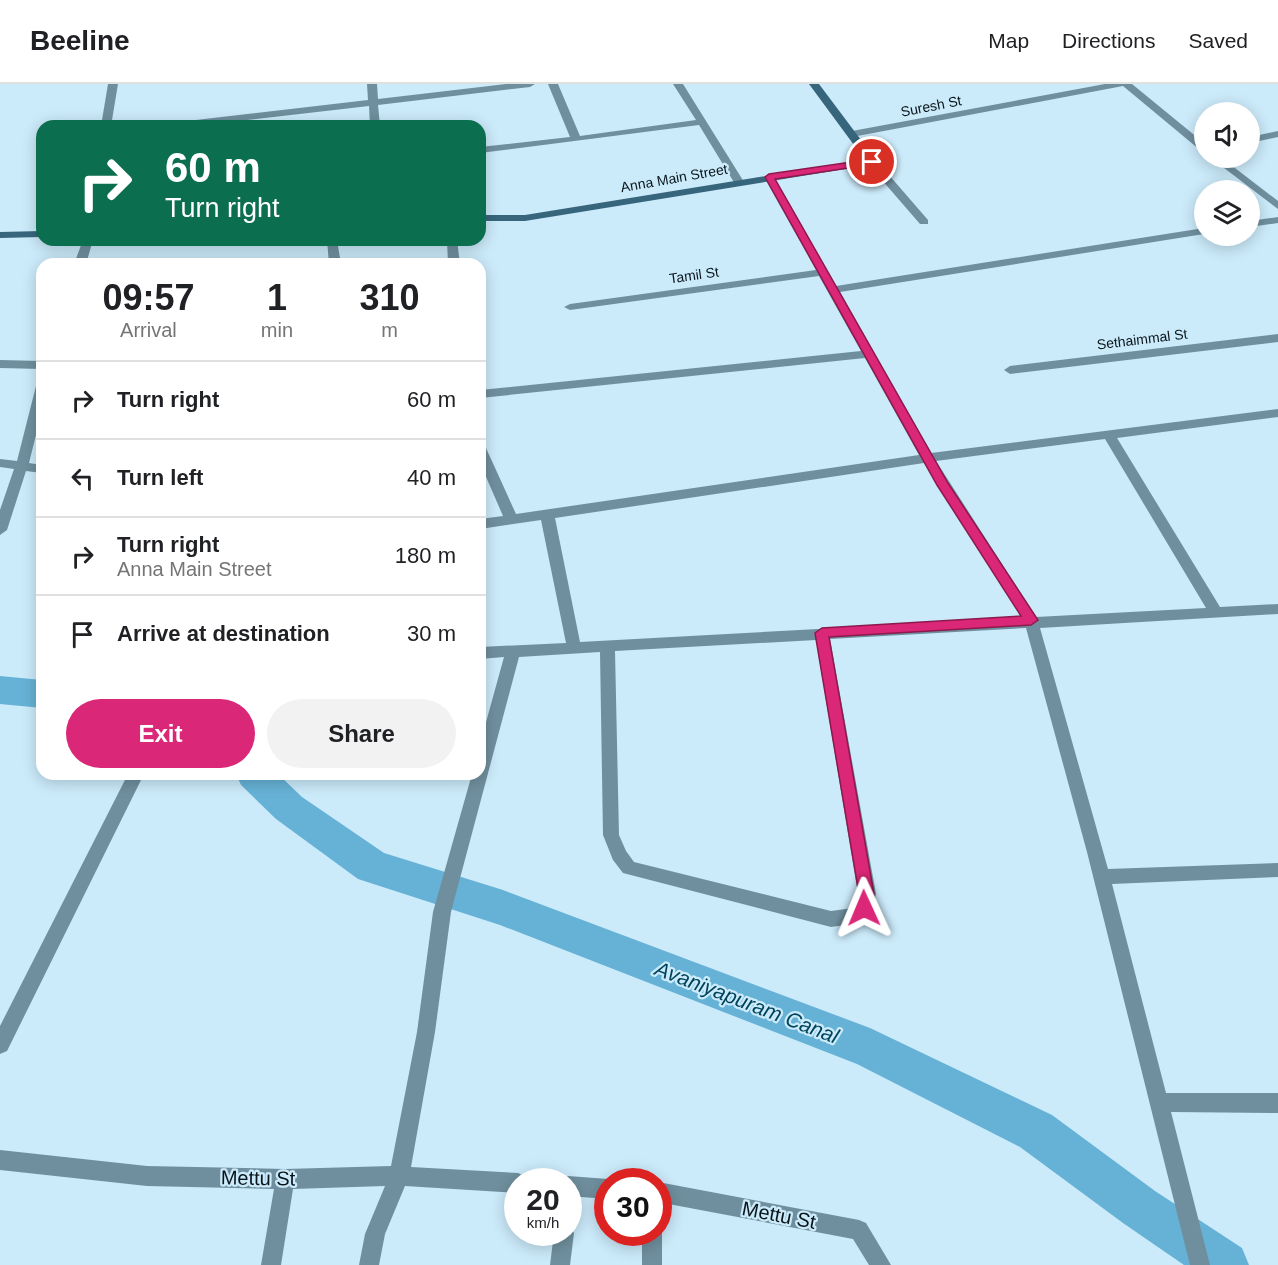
<!DOCTYPE html>
<html lang="en">
<head>
<meta charset="utf-8">
<style>
  body { margin:0; font-family:Arial,sans-serif; background:#f2f2f2; color:#202124; height:100vh; display:flex; flex-direction:column; font-size:22px; white-space:nowrap }
  * { box-sizing:border-box; margin:0 }
  p { font-size:20px; color:#757577 }
  .icon { flex:none; width:33px; height:33px; fill:none; stroke:currentColor; stroke-width:2; stroke-linecap:round; stroke-linejoin:round }
  .map { position:relative; flex:1; overflow:hidden }
  .drawer { position:absolute; left:36px; top:174px; width:450px; height:522px; display:flex; flex-direction:column; background:#fff; border-radius:18px; box-shadow:0 3px 15px #0003 }
  .drawer>* { flex:none }
  .banner { position:absolute; left:36px; top:36px; width:450px; height:126px; border-radius:18px; box-shadow:0 3px 15px #0003; background:#0b6e4f; color:#fff; overflow:hidden }
  .fabs { position:absolute; left:1194px; top:18px; display:grid; gap:12px }
  .fabs a { display:grid; place-items:center; width:66px; height:66px; border-radius:50%; background:#fff; box-shadow:0 3px 15px #0003; font-size:30px }
  .speed { position:absolute; left:504px; top:1084px; display:flex; gap:12px; font-size:30px; font-weight:700; text-align:center }
  .speed>* { display:grid; place-content:center; width:78px; height:78px; border-radius:50%; background:#fff; box-shadow:0 3px 15px #0003; line-height:1 }
  .speed small { font-size:15px; font-weight:400 }
  .speed .limit { border:9px solid #d22; background:#fff; color:#111 }
  .pin { position:absolute; display:grid; place-items:center; width:51px; height:51px; color:#fff; margin:-26px; border:3px solid #fff; border-radius:50%; box-shadow:0 2px 6px #0007 }
  .me { position:absolute; width:66px; margin:-33px; rotate:359deg; stroke-linejoin:round; filter:drop-shadow(0 0 4px #0008) }
  .turn { display:flex; align-items:center; gap:21px; height:126px; padding:0 30px; font-size:27px }
  .turn .icon { width:78px; height:78px; stroke-width:2.5 }
  .turn b { display:block; font-size:42px; line-height:51px }
  .eta { display:flex; justify-content:space-evenly; align-items:center; height:102px; text-align:center }
  .eta b { font-size:36px; font-weight:700; line-height:42px }
  .action { display:flex; gap:12px; margin-top:auto; padding:12px 30px }
  .action a { flex:1; height:69px; border-radius:36px; background:#db2777; color:#fff; font-size:24px; font-weight:700; line-height:69px; text-align:center }
  .action a+a { background:#f2f2f2; color:#202124 }
  ul { padding:0; list-style:none }
  li { display:flex; align-items:center; gap:18px; height:78px; padding:0 30px; border-top:2px solid #e0e0e0 }
  li div { flex:1 }
  li b { display:block; font-size:22px }
  li em { font-style:normal }
  header { display:flex; align-items:center; gap:36px; box-sizing:border-box; height:84px; padding:0 30px; background:#fff; border-bottom:2px solid #e0e0e0 }
  header strong { font-size:28px }
  nav { display:flex; gap:33px; margin-inline-start:auto; font-size:21px }
  .map>svg:first-child { display:block }
  .lines { fill:none; stroke-linecap:round; stroke-linejoin:round }
  .canal { fill:#66b2d6; fill-rule:evenodd }
  .street { fill:#708f9e; fill-rule:evenodd }
  .secondary { fill:#37667c; fill-rule:evenodd }
  .route { fill:#db2777; stroke:#8e194d; stroke-width:1.5 }
  .labels { text-anchor:middle; dominant-baseline:central; stroke-width:4.5; stroke-linejoin:round; paint-order:stroke }
  .far-street-label { font-size:14px; fill:#0a151b; stroke:#cbeafa }
  .near-street-label { font-size:20px; fill:#0a151b; stroke:#cbeafa }
  .near-water-label { font-size:21px; font-style:italic; fill:#00445c; stroke:#cbeafa }
</style>
</head>
<body>
<header>
<strong>Beeline</strong>
<nav><a>Map</a><a>Directions</a><a>Saved</a></nav>
</header>
<div class="map">
<svg width="1278" height="1181" viewBox="0 0 1278 1181">
  <rect width="100%" height="100%" fill="#cbeafa"/>
  <g class="lines">
    <!-- canal -->
    <path class="canal" d="M0,592L42,596V624L0,620Z
      M236,690H278L302,713L384,769L503,806L870,944L1052,1031L1155,1107L1242,1164L1249,1181H1184L1123,1139L1020,1063L857,980L500,841L358,795L276,735L241,701Z"/>
    <!-- street -->
    <path class="street" d="M108,0H118L111,42H101Z
      M367,0H377L378,15L506,0H535L530,3L378,21L380,42H370L369,22L195,42H165L170,39L368,16Z
      M548,0H558L580,52L696,36L673,0H683L744,98L735,100L699,41L480,69V63L570,53Z
      M1105,0H1132L1204,59V67L1200,66L1123,2L852,53L847,50L852,47Z
      M1278,47V53L1250,59V53Z
      M1211,74H1222L1278,117V125Z
      M868,76H876L928,136V140H920L868,80Z
      M769,90L774,93L836,202L1204,144V150L840,208L931,369L1278,325V333L1117,354L1220,523L1278,520V530L1040,544L1108,785L1278,779V793L1112,800L1166,1009H1278V1029L1171,1028L1210,1181H1190L1087,768L1026,544L830,555L876,810C871,841 858,839 831,843L623,789L613,776L603,751L600,568L519,573L451,828L435,948L411,1083L518,1089L525,1092L527,1098H518V1109L405,1102L385,1150L379,1181H359L365,1150L385,1102L293,1105L281,1181H261L274,1105L147,1102L0,1086V1066L147,1082L285,1085L391,1082L417,948L433,828L472,690H480V660L504,573L480,575V563L566,559L541,436L480,445V435L503,432L480,379V360L486,364L516,430L919,371L865,274L480,314V306L861,267L819,192L570,226L564,223L570,220L816,186L764,93ZM1105,355L1206,524L1036,533L936,377ZM924,379L1022,534L580,558L555,434ZM816,556L858,810L857,820L853,824L831,827L634,778L626,767L619,751L615,567Z
      M1278,133V139L1250,143V137Z
      M83,156H93L86,180H74Z
      M327,156H337L341,180H329Z
      M447,156H457L460,180H448Z
      M1278,250V258L1010,290L1004,286L1010,282Z
      M0,276L42,277V285L0,284Z
      M42,298V327L29,379L42,381V389L26,387L7,446L0,451V426L14,385L0,383V375L17,377L36,302Z
      M128,690H144L7,967L0,970V942Z
      M568,1092L608,1095L615,1098H608V1115L568,1112V1098H560Z
      M658,1098L859,1136L866,1139L891,1181H869L853,1155L658,1118Z
      M568,1141L574,1149L570,1181H550L554,1149H568Z
      M658,1142L662,1149V1181H642V1149H658Z"/>
    <!-- secondary -->
    <path class="secondary" d="M809,0H819L876,76V80L525,137H480V131H525L865,76Z
      M42,147V153L0,154V148Z"/>
  </g>
  <!-- route -->
  <path class="route" d="M872,75L877,78L875,80L775,95L948,399L1038,536L1031,541L829,553L874,810L870,829L864,831L859,829L857,824L859,810L815,549L822,544L1021,532L937,401L765,93L769,90Z"/>
  <g class="labels">
    <!-- far-street labels -->
    <g class="far-street-label">
      <text transform="translate(931 22) rotate(-11)">Suresh St</text>
      <text transform="translate(674 94) rotate(-10)">Anna Main Street</text>
      <text transform="translate(694 191) rotate(-8)">Tamil St</text>
      <text transform="translate(1142 255) rotate(-7)">Sethaimmal St</text>
    </g>
    <!-- near-street labels -->
    <g class="near-street-label">
      <text transform="translate(258 1094) rotate(1)">Mettu St</text>
      <text transform="translate(779 1131) rotate(11)">Mettu St</text>
    </g>
    <!-- near-water labels -->
    <g class="near-water-label">
      <text transform="translate(747 918) rotate(21)">Avaniyapuram Canal</text>
    </g>
  </g>
</svg>
<div class="fabs">
<a><svg class="icon" aria-label="sound" viewBox="0 0 24 24"><path d="M4 9h4l5-4v14l-5-4H4zM17 9q2 3 0 6"/></svg></a>
<a><svg class="icon" aria-label="layers" viewBox="0 0 24 24"><path d="M12 4l9 5-9 5-9-5zM3 14l9 5 9-5"/></svg></a>
</div>
<div class="speed"><div>20<small>km/h</small></div><div class="limit">30</div></div>
<div class="pin" style="left:872px;top:78px;background:#d93025"><svg class="icon" aria-label="arrive" viewBox="0 0 24 24"><path d="M6 21V4h12l-3 4 3 4H6"/></svg></div>
<svg class="me" style="left:864px;top:824px" viewBox="-20 -20 40 40"><path d="M0-17L14 15 0 8-14 15z" fill="#db2777" stroke="#fff" stroke-width="4"/></svg>
<div class="banner">
<div class="turn"><svg class="icon" aria-label="right" viewBox="0 0 24 24"><path d="M7 20v-9h11M14 6l5 5-5 5"/></svg><div><b>60 m</b>Turn right</div></div>
</div>
<section class="drawer">
<div class="eta">
<div><b>09:57</b><p>Arrival</p></div>
<div><b>1</b><p>min</p></div>
<div><b>310</b><p>m</p></div>
</div>
<ul>
<li><svg class="icon" aria-label="right" viewBox="0 0 24 24"><path d="M7 20v-9h11M14 6l5 5-5 5"/></svg><div><b>Turn right</b></div><em>60 m</em></li>
<li><svg class="icon" aria-label="left" viewBox="0 0 24 24"><path d="M17 20v-9H6M10 6l-5 5 5 5"/></svg><div><b>Turn left</b></div><em>40 m</em></li>
<li><svg class="icon" aria-label="right" viewBox="0 0 24 24"><path d="M7 20v-9h11M14 6l5 5-5 5"/></svg><div><b>Turn right</b><p>Anna Main Street</p></div><em>180 m</em></li>
<li><svg class="icon" aria-label="arrive" viewBox="0 0 24 24"><path d="M6 21V4h12l-3 4 3 4H6"/></svg><div><b>Arrive at destination</b></div><em>30 m</em></li>
</ul>
<div class="action"><a>Exit</a><a>Share</a></div>
</section>
</div>
</body>
</html>
